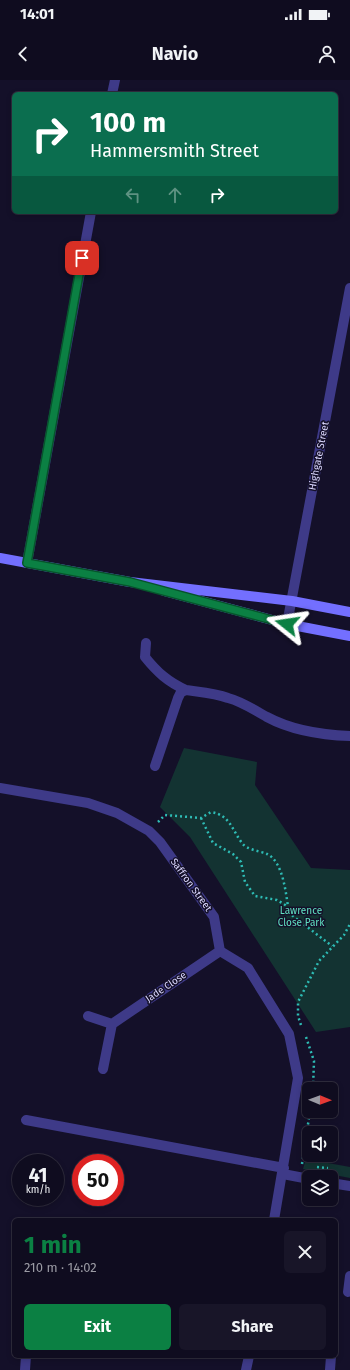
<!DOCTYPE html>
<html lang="en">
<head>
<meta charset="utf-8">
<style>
  body { margin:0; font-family:"Fira Sans",sans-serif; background:#181528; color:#f1f3f6; height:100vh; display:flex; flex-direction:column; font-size:15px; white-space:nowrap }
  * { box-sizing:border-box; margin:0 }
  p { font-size:13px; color:#9b9ba4 }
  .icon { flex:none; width:22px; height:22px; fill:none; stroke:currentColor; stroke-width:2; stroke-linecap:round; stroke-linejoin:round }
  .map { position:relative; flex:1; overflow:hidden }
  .side { position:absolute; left:12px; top:1138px; width:326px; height:140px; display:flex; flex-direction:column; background:#0f0c1f; border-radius:6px; box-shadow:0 2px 6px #0003,0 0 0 1px #2f2c3d }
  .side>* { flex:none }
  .top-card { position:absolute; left:12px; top:12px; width:326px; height:122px; border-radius:6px; box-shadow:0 2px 6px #0003,0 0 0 1px #2f2c3d; background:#0b6e4f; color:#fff; overflow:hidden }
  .needle { width:26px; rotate:91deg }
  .tools { position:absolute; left:302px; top:1002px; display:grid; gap:8px }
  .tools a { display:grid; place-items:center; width:36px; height:36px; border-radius:6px; background:#0f0c1f; box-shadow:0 2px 6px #0003,0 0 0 1px #2f2c3d; font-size:20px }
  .speed { position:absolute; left:12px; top:1074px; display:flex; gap:8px; font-size:20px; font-weight:700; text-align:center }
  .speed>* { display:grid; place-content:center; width:52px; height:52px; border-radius:50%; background:#0f0c1f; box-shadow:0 2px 6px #0003,0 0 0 1px #2f2c3d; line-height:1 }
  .speed small { font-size:10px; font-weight:400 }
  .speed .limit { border:6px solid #d22; background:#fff; color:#111 }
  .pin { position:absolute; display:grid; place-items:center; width:34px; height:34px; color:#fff; margin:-17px; border-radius:8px; box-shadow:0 2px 6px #0006 }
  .me { position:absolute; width:44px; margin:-22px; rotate:285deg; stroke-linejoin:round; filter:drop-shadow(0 0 3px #0008) }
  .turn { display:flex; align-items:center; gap:14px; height:84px; padding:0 12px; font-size:18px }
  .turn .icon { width:52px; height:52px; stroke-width:2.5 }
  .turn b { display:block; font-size:28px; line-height:34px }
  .lanes { display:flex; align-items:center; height:38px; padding:0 12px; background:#0003; justify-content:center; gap:20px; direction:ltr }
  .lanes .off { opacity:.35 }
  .round { display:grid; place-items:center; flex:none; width:42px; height:42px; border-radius:6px; background:#181528 }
  .headline { display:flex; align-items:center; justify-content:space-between; height:68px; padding:0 12px }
  h1 { font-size:24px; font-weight:700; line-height:30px; color:#0b8043 }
  .cta { display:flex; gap:8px; margin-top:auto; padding:8px 12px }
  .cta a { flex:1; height:46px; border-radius:6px; background:#0b8043; color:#fff; font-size:16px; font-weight:700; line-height:46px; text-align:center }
  .cta a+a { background:#181528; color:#f1f3f6 }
  .status { display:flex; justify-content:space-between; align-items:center; height:28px; padding:0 20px; background:#0f0c1f; direction:ltr }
  .status svg { height:11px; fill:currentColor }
  header { display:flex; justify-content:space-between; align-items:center; height:52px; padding:0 12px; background:#0f0c1f; font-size:18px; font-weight:700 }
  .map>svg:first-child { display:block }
  .green { fill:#133332 }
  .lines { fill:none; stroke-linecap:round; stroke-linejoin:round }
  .path { stroke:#2ebcb5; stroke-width:2.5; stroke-dasharray:2 3; stroke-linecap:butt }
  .minor { stroke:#3e3a88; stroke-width:10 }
  .secondary { stroke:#736fff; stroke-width:10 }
  .route-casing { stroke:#07532c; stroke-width:10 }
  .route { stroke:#0b8043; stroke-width:7 }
  .labels { text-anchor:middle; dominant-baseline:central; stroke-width:3; stroke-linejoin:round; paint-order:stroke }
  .street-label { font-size:10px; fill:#dcd8ff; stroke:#141029 }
  .park-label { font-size:10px; fill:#61e2c3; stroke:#141029 }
</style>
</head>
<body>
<div class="status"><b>14:01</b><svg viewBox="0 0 49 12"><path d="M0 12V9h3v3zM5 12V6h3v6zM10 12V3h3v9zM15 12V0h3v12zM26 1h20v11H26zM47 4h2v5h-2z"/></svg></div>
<header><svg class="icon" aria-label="back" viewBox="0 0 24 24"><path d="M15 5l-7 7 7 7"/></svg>Navio<svg class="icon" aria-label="person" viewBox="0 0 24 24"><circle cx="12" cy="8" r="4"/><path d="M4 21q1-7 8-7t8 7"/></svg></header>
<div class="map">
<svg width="350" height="1290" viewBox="0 0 350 1290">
  <rect width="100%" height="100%" fill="#141029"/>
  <!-- green -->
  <path class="green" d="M184,668L257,682L255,705L311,788L350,790V947L316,952L190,757L160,727Z
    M306,1079L350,1087V1098L303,1089Z"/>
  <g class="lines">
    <!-- path -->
    <path class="path" d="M201,738L213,763L233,774L241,782L245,802L255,816L277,820L287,826
      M158,742L165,735L201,738L211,732C230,735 232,750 242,763C247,770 260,771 267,774C284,782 286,816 289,833L332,866
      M301,945L298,936V922L319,881L344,855L350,844
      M306,957L314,981L313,1009
      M302,1084L310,1031
      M317,1087L328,1088"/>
    <!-- minor -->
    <path class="minor" d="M112,14L115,0
      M27,483L91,132
      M287,544L350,208
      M146,563L145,577C157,592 168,602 186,610
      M155,686L178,618L181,612L186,610C200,612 215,613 228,618C243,622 254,630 267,637C291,650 322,655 350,656
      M0,708L88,723L117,733L149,751L160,762L214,837L220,871L248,888L289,954L298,998L274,1140
      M88,936L112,944L103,989
      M112,944L220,871
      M26,1040L284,1088
      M283,1094L309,1099
      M331,1103L350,1106
      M348,1212L350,1196
      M25,1290L26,1276
      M246,1290L249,1276
      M330,1290L331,1276"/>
    <!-- secondary -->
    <path class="secondary" d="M0,478L130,502L292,521L350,532
      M164,511L287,544L350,556"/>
  </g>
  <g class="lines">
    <defs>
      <path id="route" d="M82,178L27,483L130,502L287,544"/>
    </defs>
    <!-- route casing -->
    <use href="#route" class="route-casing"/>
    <!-- route -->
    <use href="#route" class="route"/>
  </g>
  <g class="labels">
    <!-- street labels -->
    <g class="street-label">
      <text transform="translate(319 376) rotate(-79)">Highgate Street</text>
      <text transform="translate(191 805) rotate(54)">Saffron Street</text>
      <text transform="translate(166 907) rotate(-34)">Jade Close</text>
    </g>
    <!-- park labels -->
    <g class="park-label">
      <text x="301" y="831">Lawrence<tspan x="301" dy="12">Close Park</tspan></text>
    </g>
  </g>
</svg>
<div class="tools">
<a><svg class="needle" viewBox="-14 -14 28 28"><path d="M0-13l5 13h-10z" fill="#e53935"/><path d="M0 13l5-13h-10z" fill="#9b9ba4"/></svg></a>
<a><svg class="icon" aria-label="sound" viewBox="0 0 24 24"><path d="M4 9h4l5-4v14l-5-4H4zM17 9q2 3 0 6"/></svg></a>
<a><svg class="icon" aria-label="layers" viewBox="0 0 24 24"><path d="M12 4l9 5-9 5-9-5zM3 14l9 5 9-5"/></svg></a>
</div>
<div class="speed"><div>41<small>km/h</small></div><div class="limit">50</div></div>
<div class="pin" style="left:82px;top:178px;background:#d93025"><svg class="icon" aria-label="arrive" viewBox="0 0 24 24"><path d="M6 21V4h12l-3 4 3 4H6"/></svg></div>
<svg class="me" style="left:287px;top:544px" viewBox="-20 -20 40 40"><path d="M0-17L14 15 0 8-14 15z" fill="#0b8043" stroke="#fff" stroke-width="4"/></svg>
<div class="top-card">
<div class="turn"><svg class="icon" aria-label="right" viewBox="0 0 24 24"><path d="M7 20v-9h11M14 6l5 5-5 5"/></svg><div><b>100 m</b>Hammersmith Street</div></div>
<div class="lanes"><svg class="icon off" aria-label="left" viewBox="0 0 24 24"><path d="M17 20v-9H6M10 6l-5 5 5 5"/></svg><svg class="icon off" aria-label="ahead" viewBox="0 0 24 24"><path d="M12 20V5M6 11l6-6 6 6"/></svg><svg class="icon" aria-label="right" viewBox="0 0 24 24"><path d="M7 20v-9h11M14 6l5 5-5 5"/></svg></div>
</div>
<section class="side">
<div class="headline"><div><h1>1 min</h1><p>210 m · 14:02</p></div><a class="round"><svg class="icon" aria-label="close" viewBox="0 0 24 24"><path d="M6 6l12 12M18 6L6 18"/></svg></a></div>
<div class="cta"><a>Exit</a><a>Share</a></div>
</section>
</div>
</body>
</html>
